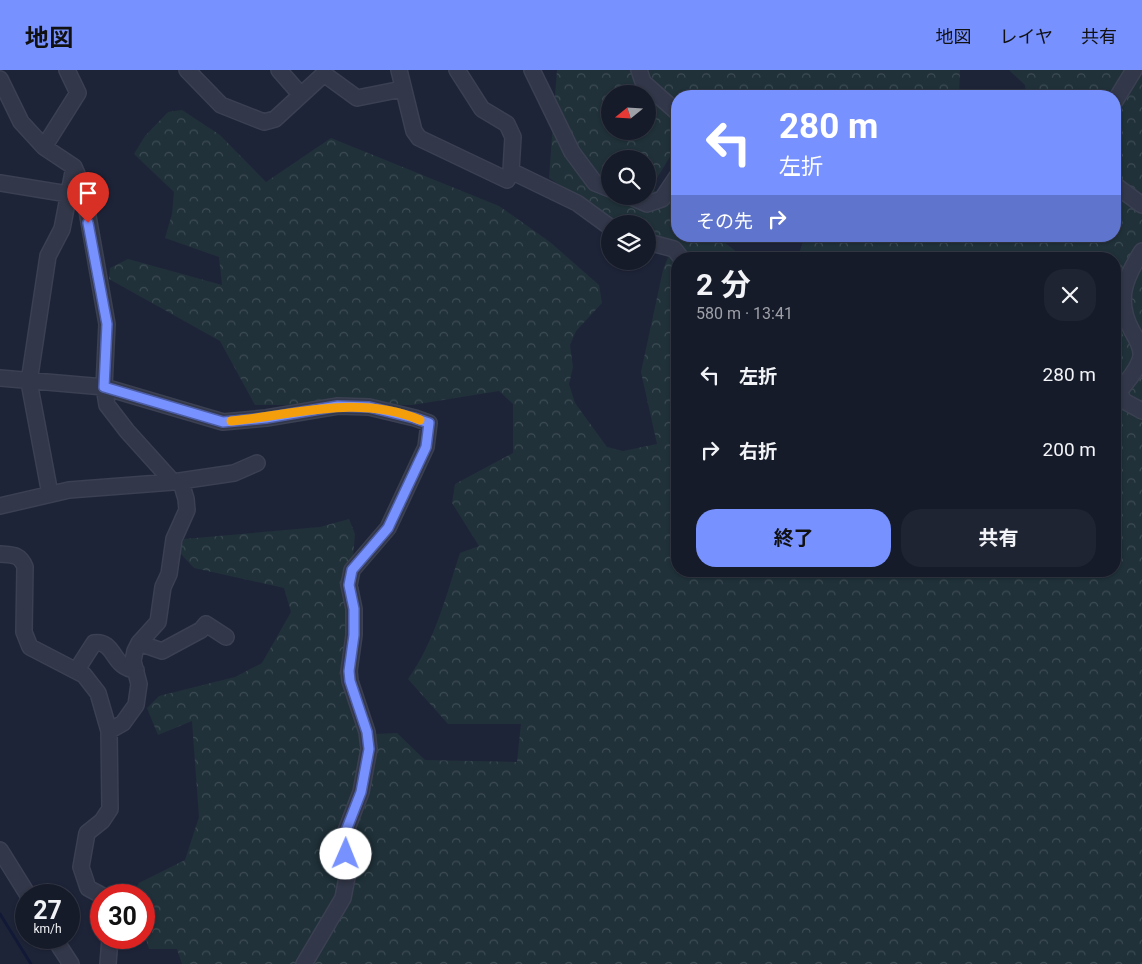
<!DOCTYPE html>
<html lang="ja">
<head>
<meta charset="utf-8">
<style>
  body { margin:0; font-family:Roboto,"Noto Sans JP",sans-serif; background:#1f2432; color:#f1f3f6; height:100vh; display:flex; flex-direction:column; font-size:19px; white-space:nowrap }
  * { box-sizing:border-box; margin:0 }
  p { font-size:16px; color:#9ea1a8 }
  .icon { flex:none; width:28px; height:28px; fill:none; stroke:currentColor; stroke-width:2; stroke-linecap:round; stroke-linejoin:round }
  .map { position:relative; flex:1; overflow:hidden }
  .drawer { position:absolute; left:671px; top:182px; width:450px; height:325px; display:flex; flex-direction:column; background:#161b2a; border-radius:20px; box-shadow:0 1px 4px #0004,0 0 0 1px #353947 }
  .drawer>* { flex:none }
  .hud { position:absolute; left:671px; top:20px; width:450px; height:152px; border-radius:20px; box-shadow:0 1px 4px #0004,0 0 0 1px #353947; background:#7791ff; color:#fff; overflow:hidden }
  .needle { width:32px; rotate:252deg }
  .controls { position:absolute; left:601px; top:15px; display:grid; gap:10px }
  .controls a { display:grid; place-items:center; width:55px; height:55px; border-radius:50%; background:#161b2a; box-shadow:0 1px 4px #0004,0 0 0 1px #353947; font-size:25px }
  .speed { position:absolute; left:15px; top:814px; display:flex; gap:10px; font-size:25px; font-weight:700; text-align:center }
  .speed>* { display:grid; place-content:center; width:65px; height:65px; border-radius:50%; background:#161b2a; box-shadow:0 1px 4px #0004,0 0 0 1px #353947; line-height:1 }
  .speed small { font-size:12px; font-weight:400 }
  .speed .limit { border:8px solid #d22; background:#fff; color:#111 }
  .pin { position:absolute; display:grid; place-items:center; width:42px; height:42px; color:#fff; margin:-51px -21px; border-radius:50% 50% 50% 0; rotate:-45deg; box-shadow:0 0 5px #0007 }
  .pin .icon { rotate:45deg }
  .me { position:absolute; width:55px; margin:-28px; rotate:1deg; stroke-linejoin:round; filter:drop-shadow(0 0 4px #0008) }
  .turn { display:flex; align-items:center; gap:18px; height:105px; padding:0 25px; font-size:22px }
  .turn .icon { width:65px; height:65px; stroke-width:2.5 }
  .turn b { display:block; font-size:35px; line-height:42px }
  .then { display:flex; align-items:center; height:48px; padding:0 25px; background:#0003; gap:10px; font-size:19px }
  .round { display:grid; place-items:center; flex:none; width:52px; height:52px; border-radius:20px; background:#1f2432 }
  .summary { display:flex; align-items:center; justify-content:space-between; height:85px; padding:0 25px }
  h1 { font-size:30px; font-weight:700; line-height:38px }
  .cta { display:flex; gap:10px; margin-top:auto; padding:10px 25px }
  .cta a { flex:1; height:58px; border-radius:20px; background:#7791ff; color:#111; font-size:20px; font-weight:700; line-height:58px; text-align:center }
  .cta a+a { background:#1f2432; color:#f1f3f6 }
  ul { padding:0; list-style:none }
  li { display:flex; align-items:center; gap:15px; height:75px; padding:0 25px }
  li div { flex:1 }
  li b { display:block; font-size:19px }
  li em { font-style:normal }
  header { display:flex; align-items:center; gap:30px; box-sizing:border-box; height:70px; padding:0 25px; background:#7791ff; color:#111 }
  header strong { font-size:24px }
  nav { display:flex; gap:28px; margin-inline-start:auto; font-size:18px }
  .map>svg:first-child { display:block }
  .forest { fill:url(#forest-crowns); fill-rule:evenodd }
  .lines { fill:none; stroke-linecap:round; stroke-linejoin:round }
  .stream { stroke:#111936; stroke-width:3 }
  .minor-casing { stroke:#3b4052; stroke-width:18 }
  .minor { stroke:#323749; stroke-width:15 }
  .route-casing { stroke:#4d5ea6; stroke-width:12 }
  .route { stroke:#7791ff; stroke-width:9 }
  .slow { stroke:#f59e0b; stroke-width:9 }
</style>
</head>
<body>
<header>
<strong>地図</strong>
<nav><a>地図</a><a>レイヤ</a><a>共有</a></nav>
</header>
<div class="map">
<svg width="1142" height="894" viewBox="0 0 1142 894">
  <defs>
    <pattern id="forest-crowns" width="20" height="18" patternUnits="userSpaceOnUse" patternTransform="scale(1.25)"><rect width="20" height="18" fill="#203139"/><path d="M2 6a3 3 0 1 1 6 0M12 15a3 3 0 1 1 6 0" fill="none" stroke="#3e4c54"/></pattern>
  </defs>
  <rect width="100%" height="100%" fill="#1e2438"/>
  <!-- forest -->
  <path class="forest" d="M557,0H960L959,26H678L677,75L651,118L677,137L678,166H716L746,189H678V501H1115V189H797L803,172L797,166H1115V26H1026L1025,15L1009,0H1142V894H182L177,879H149L144,863V825H132L139,813L185,790L199,747L192,651L158,665L147,638L159,626L235,607L262,593L291,542L284,518L194,498L179,482L184,469L320,457L349,449L355,464L343,606L376,664L397,663L425,690L517,692L521,654H448L408,609C435,571 446,526 460,483L479,476L452,433L455,414L513,383V334L499,321L412,335H255L220,271L109,209L110,198L128,189L222,215L219,187L165,168L172,144L174,122L134,84L145,66L168,42L182,40L220,65L266,112L331,68L499,136L550,172L599,215L602,233L576,261L570,275L573,297L569,314L575,333L607,377L623,381L657,374L641,302L663,200L669,185L648,171V154H620L549,108ZM610,24H648V61H610ZM610,89H648V126H610Z"/>
  <g class="lines">
    <!-- stream -->
    <path class="stream" d="M0,844L31,894"/>
    <defs>
      <path id="minor" d="M187,0L221,35L264,52L275,49L324,4L357,28L402,19
        M279,0L300,24
        M399,0L414,61L419,68L507,110L511,101L513,67L507,54L482,39L457,0
        M532,0L572,82L595,113L610,119
        M639,0L643,12L678,43
        M0,9L21,52L44,77L74,97L83,118L107,254L104,317L107,335L127,361L173,412L69,420L0,436
        M1115,31L1134,0
        M44,77L78,23L67,0
        M511,101L577,133L610,157
        M0,113L68,124
        M1115,115L1142,135
        M629,126L647,134L662,129L678,105
        M648,172L674,179L682,189
        M1142,181C1125,208 1115,230 1132,261C1136,268 1142,277 1141,286C1139,299 1126,312 1119,322L1124,331L1142,341
        M0,308L104,317L223,352L266,348L338,336L369,337L415,348L429,353L426,377L388,458L352,500L349,515L354,539V565L349,601L350,611L367,662L369,679L361,722L344,766L348,802L343,828L304,894
        M173,412L234,403L257,393
        M50,424L29,312L48,186L62,159L74,97
        M0,484C13,485 20,484 25,497L24,562L30,577L84,605L98,623L109,661L110,739L102,751L87,763L81,797L88,818L101,825
        M139,573L162,581L201,560L206,554L226,567
        M76,601L94,573C116,570 111,598 136,600
        M109,661L123,653L136,635L139,614L133,591L135,581L139,573L158,552L163,517L169,504L174,469L187,440L186,429L181,412
        M0,780L28,825
        M54,868L71,894
        M108,894L110,868"/>
    </defs>
    <!-- minor casing -->
    <use href="#minor" class="minor-casing"/>
    <!-- minor -->
    <use href="#minor" class="minor"/>
  </g>
  <g class="lines">
    <defs>
      <path id="route" d="M88,153L107,254L104,317L223,352L266,348L338,336L369,337L414,348L429,353L426,377L388,458L352,500L349,515L354,539V565L349,601L350,611L367,662L369,679L361,722L344,766L346,784"/>
    </defs>
    <!-- route casing -->
    <use href="#route" class="route-casing"/>
    <!-- route -->
    <use href="#route" class="route"/>
    <!-- slow -->
    <path class="slow" d="M231,351C295,345 358,324 420,350"/>
  </g>
</svg>
<div class="controls">
<a><svg class="needle" viewBox="-14 -14 28 28"><path d="M0-13l5 13h-10z" fill="#e53935"/><path d="M0 13l5-13h-10z" fill="#9ea1a8"/></svg></a>
<a><svg class="icon" aria-label="search" viewBox="0 0 24 24"><circle cx="10" cy="10" r="6"/><path d="M15 15l6 6"/></svg></a>
<a><svg class="icon" aria-label="layers" viewBox="0 0 24 24"><path d="M12 4l9 5-9 5-9-5zM3 14l9 5 9-5"/></svg></a>
</div>
<div class="speed"><div>27<small>km/h</small></div><div class="limit">30</div></div>
<div class="pin" style="left:88px;top:153px;background:#d93025"><svg class="icon" aria-label="arrive" viewBox="0 0 24 24"><path d="M6 21V4h12l-3 4 3 4H6"/></svg></div>
<svg class="me" style="left:346px;top:784px" viewBox="-20 -20 40 40"><circle r="19" fill="#fff"/><path d="M0-13L10 11 0 6-10 11z" fill="#7791ff"/></svg>
<div class="hud">
<div class="turn"><svg class="icon" aria-label="left" viewBox="0 0 24 24"><path d="M17 20v-9H6M10 6l-5 5 5 5"/></svg><div><b>280 m</b>左折</div></div>
<div class="then">その先<svg class="icon" aria-label="right" viewBox="0 0 24 24"><path d="M7 20v-9h11M14 6l5 5-5 5"/></svg></div>
</div>
<section class="drawer">
<div class="summary"><div><h1>2 分</h1><p>580 m · 13:41</p></div><a class="round"><svg class="icon" aria-label="close" viewBox="0 0 24 24"><path d="M6 6l12 12M18 6L6 18"/></svg></a></div>
<ul>
<li><svg class="icon" aria-label="left" viewBox="0 0 24 24"><path d="M17 20v-9H6M10 6l-5 5 5 5"/></svg><div><b>左折</b></div><em>280 m</em></li>
<li><svg class="icon" aria-label="right" viewBox="0 0 24 24"><path d="M7 20v-9h11M14 6l5 5-5 5"/></svg><div><b>右折</b></div><em>200 m</em></li>
</ul>
<div class="cta"><a>終了</a><a>共有</a></div>
</section>
</div>
</body>
</html>
